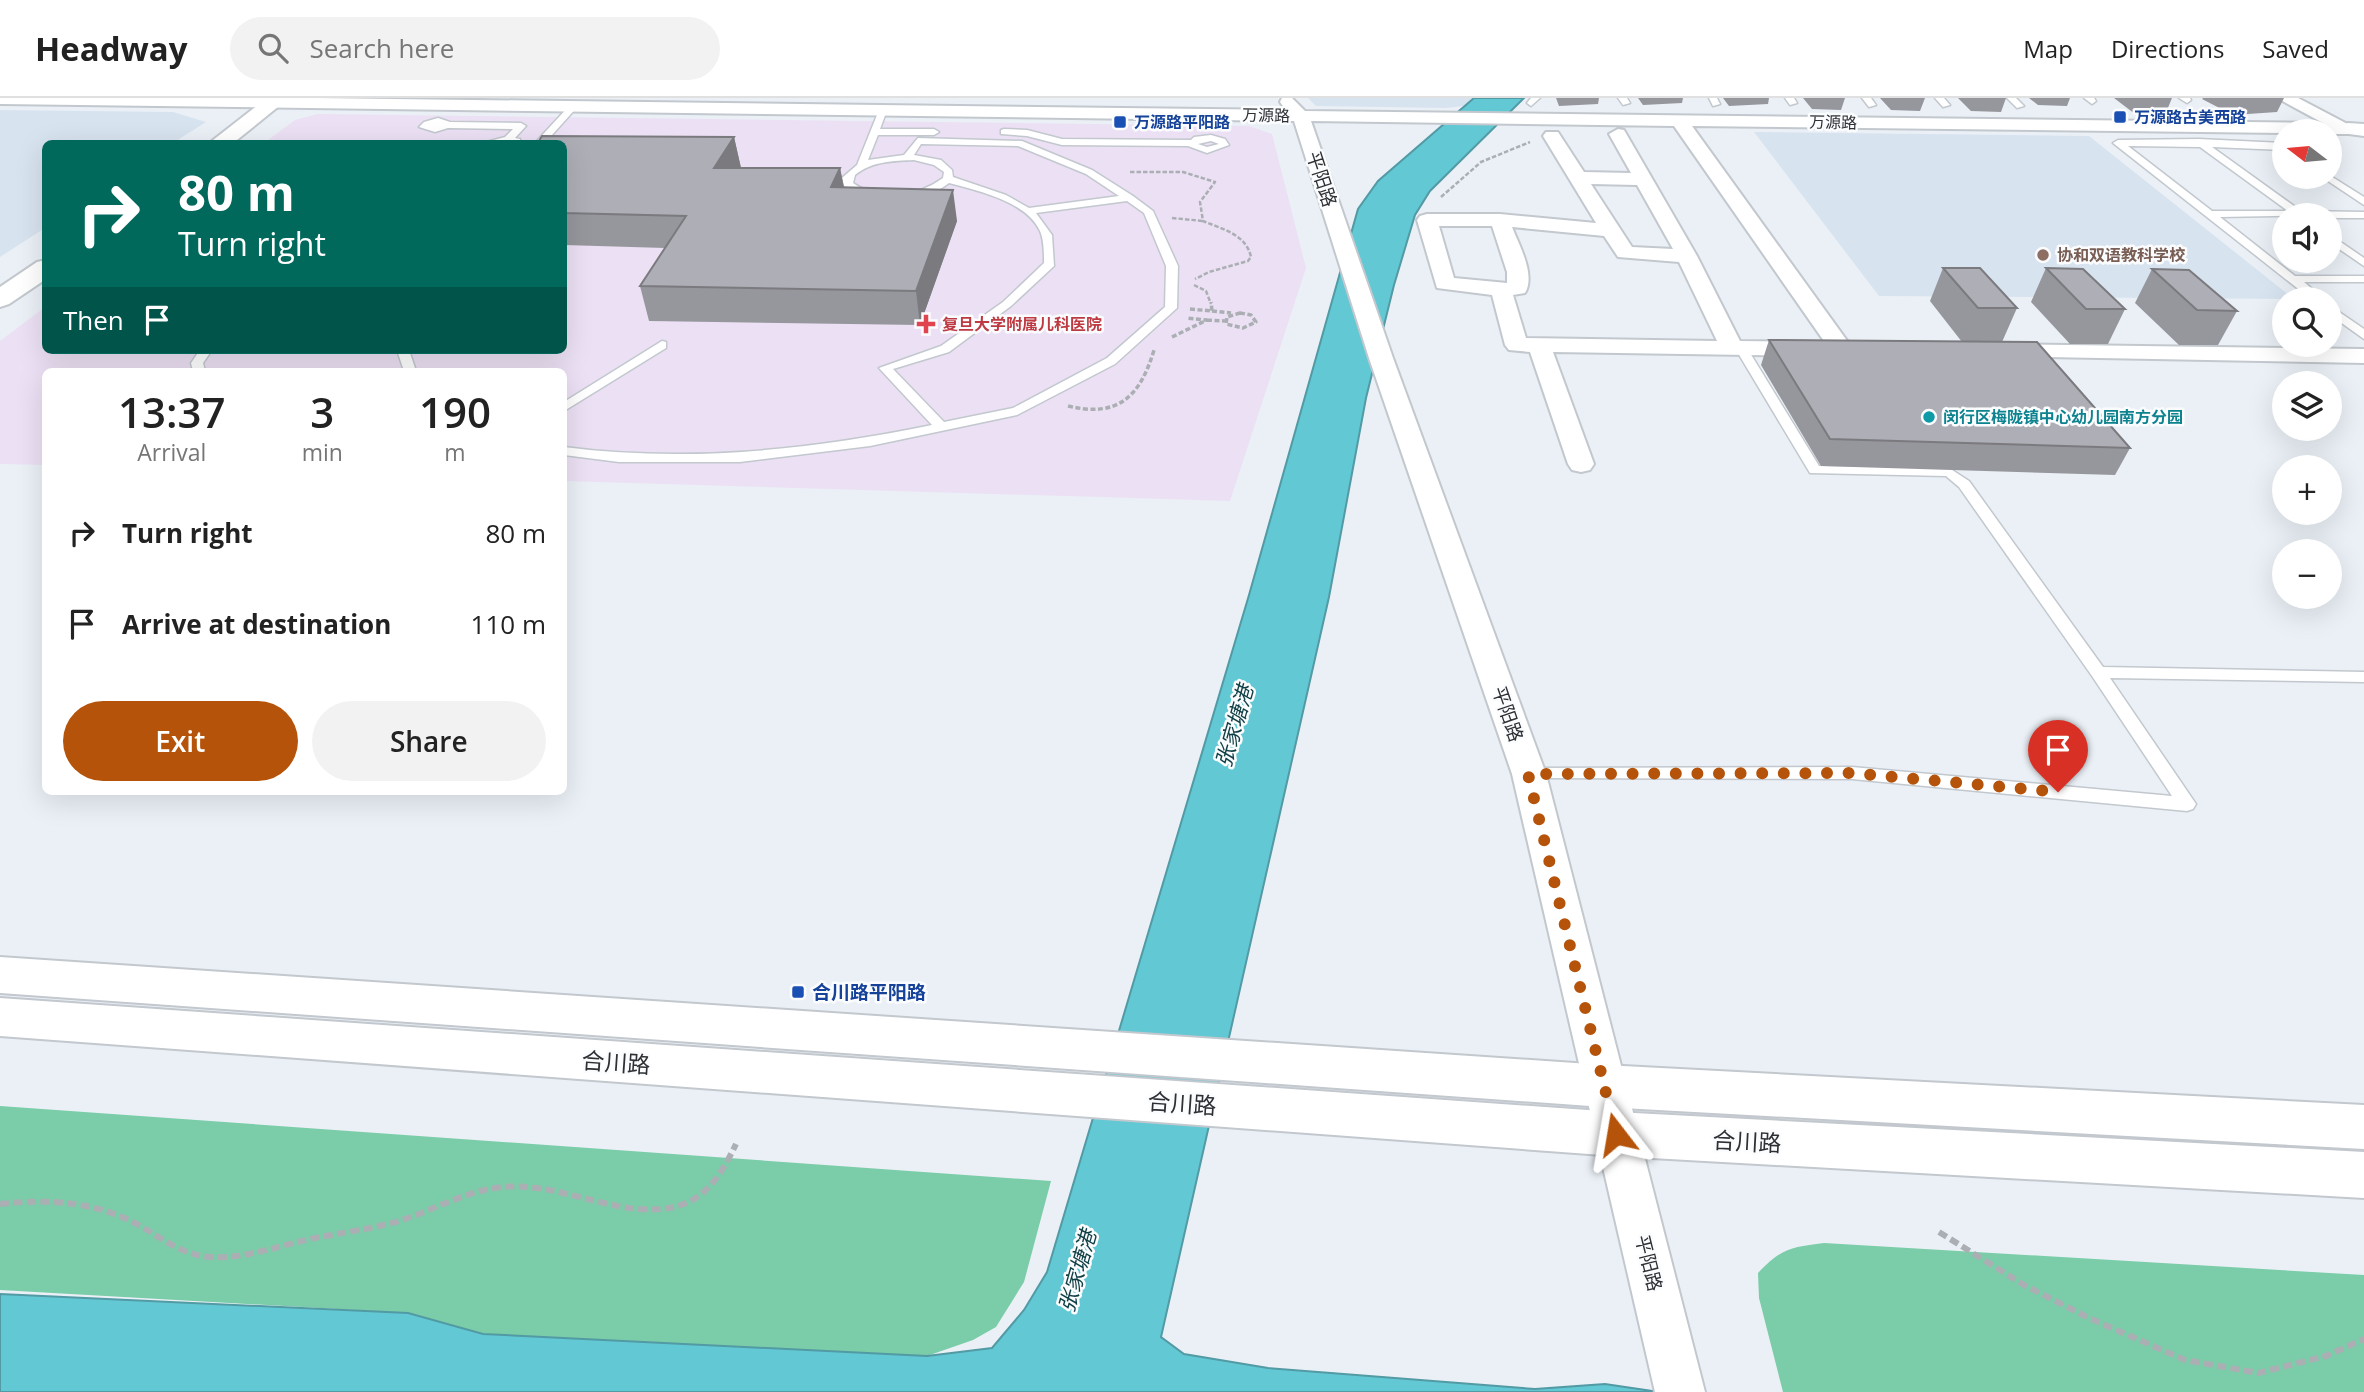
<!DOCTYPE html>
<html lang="en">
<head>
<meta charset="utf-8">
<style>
  body { margin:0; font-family:"Open Sans","Noto Sans SC",sans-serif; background:#f2f2f2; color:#222; height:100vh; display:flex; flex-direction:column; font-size:26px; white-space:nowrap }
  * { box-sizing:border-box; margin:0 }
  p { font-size:23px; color:#767676 }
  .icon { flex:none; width:38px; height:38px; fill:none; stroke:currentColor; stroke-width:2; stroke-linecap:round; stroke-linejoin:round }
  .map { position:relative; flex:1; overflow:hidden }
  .details { position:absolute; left:42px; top:270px; width:525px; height:427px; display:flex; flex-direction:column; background:#fff; border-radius:10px; box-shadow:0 7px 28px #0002 }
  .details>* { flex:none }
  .top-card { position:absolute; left:42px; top:42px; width:525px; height:214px; border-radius:10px; box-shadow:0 7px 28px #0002; background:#00695c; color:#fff; overflow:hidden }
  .needle { width:46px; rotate:286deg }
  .tools { position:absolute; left:2272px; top:21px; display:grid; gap:14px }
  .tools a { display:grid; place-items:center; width:70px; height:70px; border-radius:50%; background:#fff; box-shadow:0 7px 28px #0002; font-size:35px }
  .pin { position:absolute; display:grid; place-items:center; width:60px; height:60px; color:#fff; margin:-72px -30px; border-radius:50% 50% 50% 0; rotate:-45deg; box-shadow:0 0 7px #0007 }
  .pin .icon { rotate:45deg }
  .me { position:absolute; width:77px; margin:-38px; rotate:346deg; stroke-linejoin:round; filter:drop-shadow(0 0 5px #0008) }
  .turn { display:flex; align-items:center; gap:24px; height:147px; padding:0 21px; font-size:32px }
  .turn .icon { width:91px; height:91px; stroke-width:2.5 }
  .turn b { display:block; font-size:49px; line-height:60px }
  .then { display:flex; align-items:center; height:66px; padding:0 21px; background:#0003; gap:14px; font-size:26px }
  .eta { display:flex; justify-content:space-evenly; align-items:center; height:119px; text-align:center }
  .eta b { font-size:42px; font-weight:600; line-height:49px }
  .cta { display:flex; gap:14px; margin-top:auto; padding:14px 21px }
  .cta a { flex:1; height:80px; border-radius:42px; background:#b45309; color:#fff; font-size:28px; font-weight:600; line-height:80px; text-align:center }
  .cta a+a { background:#f2f2f2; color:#222 }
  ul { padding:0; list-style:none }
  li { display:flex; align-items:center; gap:21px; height:91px; padding:0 21px }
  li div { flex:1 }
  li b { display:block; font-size:26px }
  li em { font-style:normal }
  header { display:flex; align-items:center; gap:42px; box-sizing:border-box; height:98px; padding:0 35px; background:#fff; border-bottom:2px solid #e0e0e0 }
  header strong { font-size:33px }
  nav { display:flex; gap:38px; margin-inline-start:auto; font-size:24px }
  .search { width:490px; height:63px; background:#f2f2f2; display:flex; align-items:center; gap:18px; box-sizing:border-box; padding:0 24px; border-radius:38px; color:#767676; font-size:26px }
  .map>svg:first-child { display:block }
  .built { fill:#d8e3f0 }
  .medical { fill:#ece0f4 }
  .forest { fill:#7bcca8 }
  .water { fill:#62c8d4; stroke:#529aa4; stroke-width:2 }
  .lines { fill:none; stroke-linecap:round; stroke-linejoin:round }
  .service-casing { stroke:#c2c8ce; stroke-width:3 }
  .minor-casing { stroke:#c2c8ce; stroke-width:4 }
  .secondary-casing { stroke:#c2c8ce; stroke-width:4 }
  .primary-casing { stroke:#c2c8ce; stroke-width:4 }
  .path-far2 { stroke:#abafb4; stroke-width:2.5; stroke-dasharray:4.5 2; stroke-linecap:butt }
  .path-far1 { stroke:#abafb4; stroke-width:3.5; stroke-dasharray:5 2.5; stroke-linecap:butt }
  .path { stroke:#abafb4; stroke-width:6; stroke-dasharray:9 4.5; stroke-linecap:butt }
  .service { fill:#fff; fill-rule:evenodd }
  .minor { fill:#fff; fill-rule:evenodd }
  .secondary { fill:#fff; fill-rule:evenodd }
  .primary { fill:#fff; fill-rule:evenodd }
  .wall { fill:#96969d }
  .shaded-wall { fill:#7a7a7f }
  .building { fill:#aeafb6; stroke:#7a7a7f; stroke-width:2 }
  .route { stroke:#b45309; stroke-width:12; stroke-dasharray:0 21.6 }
  .transit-dot { fill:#1a4fb4; stroke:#fbfcfe; stroke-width:2.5 }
  .education-dot { fill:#8d6e63; stroke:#fbfcfe; stroke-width:2.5 }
  .health-dot { fill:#e0444e; stroke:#fbfcfe; stroke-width:2.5 }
  .culture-dot { fill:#0f9aa8; stroke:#fbfcfe; stroke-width:2.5 }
  .labels { text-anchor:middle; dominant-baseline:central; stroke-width:5; stroke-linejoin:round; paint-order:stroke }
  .far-street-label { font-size:16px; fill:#2e3033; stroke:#fbfcfe }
  .far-transit-label { font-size:16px; font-weight:bold; fill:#164399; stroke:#fbfcfe; text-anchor:start }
  .far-education-label { font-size:16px; font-weight:bold; fill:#785e54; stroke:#fbfcfe; text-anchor:start }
  .far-health-label { font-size:16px; font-weight:bold; fill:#be3a42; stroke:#fbfcfe; text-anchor:start }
  .far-culture-label { font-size:16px; font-weight:bold; fill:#0d838f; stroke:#fbfcfe; text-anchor:start }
  .street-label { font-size:19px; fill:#2e3033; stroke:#fbfcfe }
  .transit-label { font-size:19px; font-weight:bold; fill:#164399; stroke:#fbfcfe; text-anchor:start }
  .water-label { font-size:21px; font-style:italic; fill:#0d3e43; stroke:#fbfcfe }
  .near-street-label { font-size:23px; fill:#2e3033; stroke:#fbfcfe }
</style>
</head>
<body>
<header>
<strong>Headway</strong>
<div class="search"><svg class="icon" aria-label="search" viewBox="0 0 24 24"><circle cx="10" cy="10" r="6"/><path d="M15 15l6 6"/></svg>Search here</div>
<nav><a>Map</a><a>Directions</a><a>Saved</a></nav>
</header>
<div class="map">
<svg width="2364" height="1294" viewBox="0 0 2364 1294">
  <rect width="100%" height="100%" fill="#eaf0f6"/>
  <!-- built -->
  <path class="built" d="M1308,0H1474L1464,8L1445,10L1316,8Z
    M0,12L173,14L206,24L173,45L46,46L45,130L0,159Z
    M1754,34L2089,38L2294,201L1879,198Z"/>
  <!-- medical -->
  <path class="medical" d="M318,16L1249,28L1272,36L1306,170L1230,403L564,383V273H46L45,367L0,366V243L45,209L46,252H564V46L264,45L295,22Z"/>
  <!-- forest -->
  <path class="forest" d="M0,1008L1051,1083L1024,1184L996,1229L973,1242L927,1258L483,1236L408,1215L0,1192Z
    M1824,1145L2364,1177V1294H1783L1759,1200L1758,1175C1781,1150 1792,1149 1824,1145Z"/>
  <!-- water -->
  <path class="water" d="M1474,0H1524L1430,93L1415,117L1394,187L1366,300L1329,499L1161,1239L1184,1256L1268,1270L1535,1291L1605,1286L1659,1294H0V1196L408,1215L483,1236L927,1258L992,1250L1024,1212L1047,1174L1249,497L1358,111L1378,83Z"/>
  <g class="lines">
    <defs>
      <path id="service" d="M1531,0H1540L1531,8L1527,5Z
        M1618,0H1627L1630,5L1623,7Z
        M1709,0H1717L1720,6L1713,8Z
        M1785,0H1794L1797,5L1790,7Z
        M1862,0H1871L1876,7L1869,9Z
        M1935,0H1944L1950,7L1943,9Z
        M2007,0H2016L2024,8L2017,10Z
        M2084,0H2094L2096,3L2092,6Z
        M2179,0H2190L2191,2L2187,5Z
        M571,6L578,8L544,46H534Z
        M883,9L887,12L880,31H934L939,34L934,37H878L868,62L904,57L918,40L1022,43L1092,72L1133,98L1153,113L1178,168L1177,210L1115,266L1017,317L870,348L740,364H619L564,357V349C687,365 810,352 932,327L879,270L941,248L1003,204L1044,165C1044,155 1044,142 1040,133C1026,103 978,93 949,85C920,107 875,110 844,88L842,80L857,67L879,12ZM921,46L1018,48L1086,76L1119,98L1029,110L1006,97L953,79L952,72L941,62L914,57ZM914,62L934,67L944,74L943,80C917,99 880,104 853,85L855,77C872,63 893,63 914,62ZM1127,103L1144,115L1166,168L1165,209L1107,260L1013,310L944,324L893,271L949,254L1011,208L1054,168L1052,137L1036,115Z
        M438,20L450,24L521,25L526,28L515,40L520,41V45L479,46L505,39L513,31L448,30L435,34L419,29L424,24Z
        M1004,31L1027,32L1062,41L1191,42L1194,39L1211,37L1225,41L1229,47L1207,55L1188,48L1062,47L1027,38L1001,36V32ZM1211,43L1219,46L1207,49L1198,46Z
        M2199,41L2283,45L2284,52L2212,49L2301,113L2364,114V120H2329V117L2220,119L2295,178H2364V184H2304L2324,201H2311L2113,45L2118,42ZM2128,48L2200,49L2288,113H2212Z
        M2329,77L2364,99V107L2322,79Z
        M2329,136L2364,160V168L2329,144Z
        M2329,207L2364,231V241L2329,216Z
        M662,243L666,244V250L564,313V304Z
        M1741,246L1747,250L1819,368L1949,370L1969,383L2103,569L2364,574V584L2110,580L2196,706L2193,711L2187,713L1852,681L1523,680L1520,676L1523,672L1529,670L1852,669L2172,698L2092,578L1959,389L1946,378L1810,375L1735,250Z
        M200,252H212L203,265L205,273H193L191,265Z
        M397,252H409L416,273H404Z"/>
      <path id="minor" d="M0,0H317L1286,12L1280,4L1282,0H1292L1305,13L2323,25L2277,0H2298L2357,31L2348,36H2329V33H2284V35L1692,28L1853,251L1849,256H1833L1674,28L1311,23L1393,260L1546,676L1705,1294H1655L1512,676L1369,260L1294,23L0,6Z
        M1618,31L1624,32L1697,158L1740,243L1812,244L1820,246L1824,251L1820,256L1812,258L1553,254L1594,366L1590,372L1581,374L1572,372L1568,366L1530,254L1509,252L1505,247L1492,197L1437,190L1417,122L1420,118L1427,116H1500L1596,125L1543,38L1546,34H1558L1584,74L1631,75L1609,36ZM1591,86L1637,87L1673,151L1632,149ZM1439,128H1492L1507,174V185L1454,180ZM1512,129L1604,138L1618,159L1679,164L1717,243L1526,240L1513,197L1525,195C1536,177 1519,147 1512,129Z
        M2002,246L2364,251V265L1994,258L1990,253L1994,248Z"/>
      <path id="secondary" d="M267,0H289L232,46H208Z
        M2348,25L2364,26V38L2341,35L2338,31L2341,27Z
        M46,162V181L9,206L0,209V189L37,164Z"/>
      <path id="primary" d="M0,859L1604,967L2364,1007V1051L1604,1009L0,895Z
        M0,900L1616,1014L2364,1054V1100L1616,1058L0,938Z"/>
    </defs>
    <!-- service casing -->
    <use href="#service" class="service-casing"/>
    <!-- minor casing -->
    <use href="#minor" class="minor-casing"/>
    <!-- secondary casing -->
    <use href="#secondary" class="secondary-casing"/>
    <!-- primary casing -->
    <use href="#primary" class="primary-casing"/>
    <!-- path-far2 -->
    <path class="path-far2" d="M1130,74H1183L1215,84L1200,104L1203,123C1222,131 1246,136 1251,159L1248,163L1209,174L1195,181
      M1441,99L1481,64L1530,44
      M1172,120L1203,123
      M1194,187L1206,193L1211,206"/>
    <!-- path-far1 -->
    <path class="path-far1" d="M1190,211L1212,213L1211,204
      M1212,213L1231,215
      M1240,215L1251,217L1256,224L1243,230L1226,226L1227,219Z
      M1207,222L1225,223
      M1172,239L1207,222L1187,220
      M1068,308C1118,320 1140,299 1154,252"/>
    <!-- path -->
    <path class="path" d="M0,1106C45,1101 88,1103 129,1122C156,1135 180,1158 211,1159C244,1161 278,1148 310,1141C343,1134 376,1131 408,1120C439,1109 470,1092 503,1089C562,1083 626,1125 681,1107C709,1098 724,1071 736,1046
      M1939,1134L2024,1187L2089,1220L2185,1262L2258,1275L2326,1258L2364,1241"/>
    <!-- service -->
    <use href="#service" class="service"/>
    <!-- minor -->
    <use href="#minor" class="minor"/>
    <!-- secondary -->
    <use href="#secondary" class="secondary"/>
    <!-- primary -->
    <use href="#primary" class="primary"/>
  </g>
  <!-- wall -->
  <path class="wall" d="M1556,0H1599L1598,6L1559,8Z
    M1638,0H1683L1682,5L1643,7Z
    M1723,0H1769L1768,6L1729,8Z
    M1803,0H1845L1841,12L1812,11Z
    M1880,0H1925L1920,13L1891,12Z
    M1958,0H2006L2001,14L1971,13Z
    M2029,0H2070L2067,8L2038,7Z
    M2114,0H2172L2165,17L2135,16Z
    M2203,0H2284L2277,14L2233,17L2202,1Z
    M734,39L741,70H840L844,89L957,123L920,227L649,223L640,188L665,150L564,147V46Z
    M1943,170L2017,210L2002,244L2130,350L2115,377L1821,368L1761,267L1769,242L1962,244L1930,203Z
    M2046,170L2125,211L2108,246H2070L2031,204Z
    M2152,171L2237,213L2218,247H2179L2135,205Z"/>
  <!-- shaded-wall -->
  <path class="shaded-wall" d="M734,39L741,70H714Z
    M840,70L846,101L831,89Z
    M953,92L957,123L920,227L916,193Z"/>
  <!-- building -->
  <path class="building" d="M542,38L734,39L714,70H840L831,89L953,92L916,193L640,188L686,118L564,115V46H537Z
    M1943,170H1980L2017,210H1978Z
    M2046,170L2083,171L2125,211H2086Z
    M2152,171L2189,172L2237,213L2197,212Z
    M1769,242L2037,244L2130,350L1830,341Z"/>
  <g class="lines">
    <!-- route -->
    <path class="route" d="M1616,1036L1528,676L1852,675L2058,694"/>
  </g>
  <!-- markers -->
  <g class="transit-dot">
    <rect x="2113" y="12" width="14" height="14" rx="3.5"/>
    <rect x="1113" y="17" width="14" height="14" rx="3.5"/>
    <rect x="791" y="887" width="14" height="14" rx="3.5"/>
  </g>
  <circle class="education-dot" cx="2043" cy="157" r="7"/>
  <path class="health-dot" d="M922.5 215.5h7v7h7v7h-7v7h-7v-7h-7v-7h7z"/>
  <circle class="culture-dot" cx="1929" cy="319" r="7"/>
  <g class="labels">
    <!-- far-street labels -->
    <g class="far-street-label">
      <text transform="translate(1266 17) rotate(1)">万源路</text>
      <text transform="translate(1833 24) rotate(1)">万源路</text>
    </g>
    <!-- far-transit labels -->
    <g class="far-transit-label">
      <text x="2134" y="19">万源路古美西路</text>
      <text x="1134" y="24">万源路平阳路</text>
    </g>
    <!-- far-education labels -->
    <g class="far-education-label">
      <text x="2057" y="157">协和双语教科学校</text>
    </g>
    <!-- far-health labels -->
    <g class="far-health-label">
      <text x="942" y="226">复旦大学附属儿科医院</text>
    </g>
    <!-- far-culture labels -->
    <g class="far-culture-label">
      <text x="1943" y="319">闵行区梅陇镇中心幼儿园南方分园</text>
    </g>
    <!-- street labels -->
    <g class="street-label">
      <text transform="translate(1322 81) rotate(72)">平阳路</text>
      <text transform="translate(1508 616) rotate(71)">平阳路</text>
      <text transform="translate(1649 1165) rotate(76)">平阳路</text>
    </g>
    <!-- transit labels -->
    <g class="transit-label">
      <text x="812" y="894">合川路平阳路</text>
    </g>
    <!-- water labels -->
    <g class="water-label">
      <text transform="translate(1234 628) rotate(-74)">张家塘港</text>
      <text transform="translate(1077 1173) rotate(-74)">张家塘港</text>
    </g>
    <!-- near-street labels -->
    <g class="near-street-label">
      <text transform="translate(616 964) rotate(4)">合川路</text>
      <text transform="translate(1182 1005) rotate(4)">合川路</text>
      <text transform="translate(1747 1043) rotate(3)">合川路</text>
    </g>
  </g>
</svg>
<div class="tools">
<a><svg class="needle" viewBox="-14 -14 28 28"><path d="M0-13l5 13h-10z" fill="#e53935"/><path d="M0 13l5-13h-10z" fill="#767676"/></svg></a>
<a><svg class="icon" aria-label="sound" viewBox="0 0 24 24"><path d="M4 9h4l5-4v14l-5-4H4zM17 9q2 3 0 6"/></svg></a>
<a><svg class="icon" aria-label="search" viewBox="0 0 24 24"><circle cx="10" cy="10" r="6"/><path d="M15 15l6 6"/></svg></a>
<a><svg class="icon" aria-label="layers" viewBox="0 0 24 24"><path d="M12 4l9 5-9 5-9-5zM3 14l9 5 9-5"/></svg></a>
<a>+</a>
<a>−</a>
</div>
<div class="pin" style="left:2058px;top:694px;background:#d93025"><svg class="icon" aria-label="arrive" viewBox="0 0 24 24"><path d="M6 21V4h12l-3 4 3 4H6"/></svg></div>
<svg class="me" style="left:1616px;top:1036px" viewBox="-20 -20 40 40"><path d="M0-17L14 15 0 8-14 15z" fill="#b45309" stroke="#fff" stroke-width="4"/></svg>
<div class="top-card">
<div class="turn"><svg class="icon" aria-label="right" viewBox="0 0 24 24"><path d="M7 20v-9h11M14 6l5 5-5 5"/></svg><div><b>80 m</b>Turn right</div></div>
<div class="then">Then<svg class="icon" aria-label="arrive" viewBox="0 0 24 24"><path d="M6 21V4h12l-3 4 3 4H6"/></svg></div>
</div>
<section class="details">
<div class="eta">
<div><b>13:37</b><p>Arrival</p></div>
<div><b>3</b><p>min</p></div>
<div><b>190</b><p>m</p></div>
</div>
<ul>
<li><svg class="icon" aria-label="right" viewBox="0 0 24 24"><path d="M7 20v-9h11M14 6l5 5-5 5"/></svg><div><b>Turn right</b></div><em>80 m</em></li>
<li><svg class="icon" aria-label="arrive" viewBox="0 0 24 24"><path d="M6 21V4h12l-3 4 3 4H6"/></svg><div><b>Arrive at destination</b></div><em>110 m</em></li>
</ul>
<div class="cta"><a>Exit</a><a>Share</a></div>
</section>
</div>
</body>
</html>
